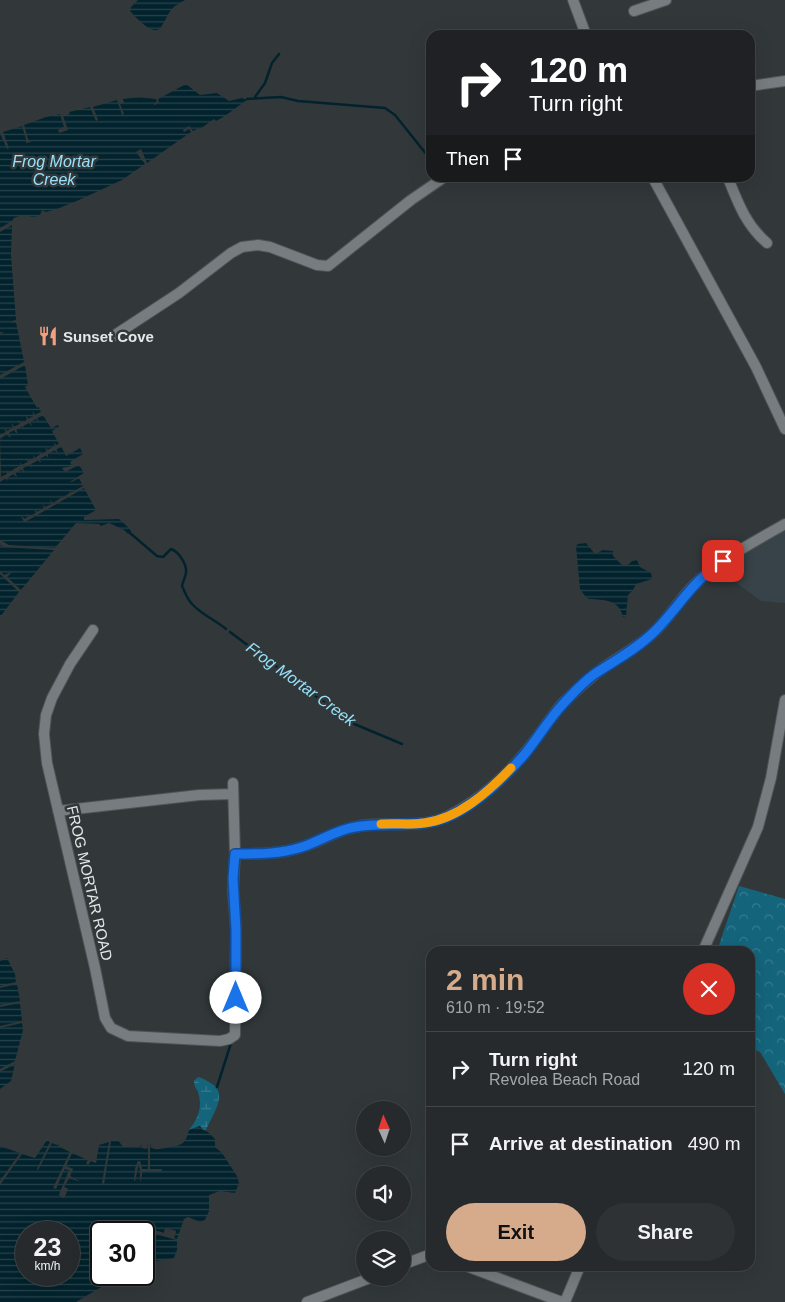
<!DOCTYPE html>
<html lang="en">
<head>
<meta charset="utf-8">
<style>
  body { margin:0; font-family:Helvetica,sans-serif; background:#2e3234; color:#f1f3f6; height:100vh; display:flex; flex-direction:column; font-size:19px; white-space:nowrap }
  * { box-sizing:border-box; margin:0 }
  p { font-size:16px; color:#a4a7a9 }
  .icon { flex:none; width:28px; height:28px; fill:none; stroke:currentColor; stroke-width:2; stroke-linecap:round; stroke-linejoin:round }
  .map { position:relative; flex:1; overflow:hidden }
  .sheet { position:absolute; left:426px; top:946px; width:329px; height:325px; display:flex; flex-direction:column; background:#262a2c; border-radius:15px; box-shadow:0 5px 20px #0002,0 0 0 1px #424648 }
  .sheet>* { flex:none }
  .top-card { position:absolute; left:426px; top:30px; width:329px; height:152px; border-radius:15px; box-shadow:0 5px 20px #0002,0 0 0 1px #424648; background:#202124; color:#fff; overflow:hidden }
  .needle { width:32px; rotate:357deg }
  .fabs { position:absolute; left:356px; top:1101px; display:grid; gap:10px }
  .fabs a { display:grid; place-items:center; width:55px; height:55px; border-radius:50%; background:#262a2c; box-shadow:0 5px 20px #0002,0 0 0 1px #424648; font-size:25px }
  .speed { position:absolute; left:15px; top:1221px; display:flex; gap:10px; font-size:25px; font-weight:700; text-align:center }
  .speed>* { display:grid; place-content:center; width:65px; height:65px; border-radius:50%; background:#262a2c; box-shadow:0 5px 20px #0002,0 0 0 1px #424648; line-height:1 }
  .speed small { font-size:12px; font-weight:400 }
  .speed .limit { border:2px solid #111; border-radius:8px; background:#fff; color:#111 }
  .pin { position:absolute; display:grid; place-items:center; width:42px; height:42px; color:#fff; margin:-21px; border-radius:10px; box-shadow:0 2px 8px #0006 }
  .me { position:absolute; width:55px; margin:-28px; rotate:0deg; stroke-linejoin:round; filter:drop-shadow(0 0 4px #0008) }
  .turn { display:flex; align-items:center; gap:18px; height:105px; padding:0 20px; font-size:22px }
  .turn .icon { width:65px; height:65px; stroke-width:2.5 }
  .turn b { display:block; font-size:35px; line-height:42px }
  .then { display:flex; align-items:center; height:48px; padding:0 20px; background:#0003; gap:10px; font-size:19px }
  .round { display:grid; place-items:center; flex:none; width:52px; height:52px; border-radius:26px; background:#2e3234 }
  .head { display:flex; align-items:center; justify-content:space-between; height:85px; padding:0 20px }
  h1 { font-size:30px; font-weight:700; line-height:38px; color:#d6ab8b }
  .cta { display:flex; gap:10px; margin-top:auto; padding:10px 20px }
  .cta a { flex:1; height:58px; border-radius:30px; background:#d6ab8b; color:#111; font-size:20px; font-weight:700; line-height:58px; text-align:center }
  .cta a+a { background:#2e3234; color:#f1f3f6 }
  ul { padding:0; list-style:none }
  li { display:flex; align-items:center; gap:15px; height:75px; padding:0 20px; border-top:1px solid #424648 }
  li div { flex:1 }
  li b { display:block; font-size:19px }
  li em { font-style:normal }
  .map>svg:first-child { display:block }
  .built { fill:#374348 }
  .forest { fill:url(#forest-crowns) }
  .wetland { fill:url(#wetland-marsh) }
  .water { fill:url(#water-rules); fill-rule:evenodd }
  .pier { fill:#32383a }
  .lines { fill:none; stroke-linecap:round; stroke-linejoin:round }
  .stream { stroke:#02232d; stroke-width:2.5 }
  .minor-casing { stroke:#4f5355; stroke-width:12 }
  .minor { stroke:#767c7f; stroke-width:10 }
  .route-casing { stroke:#114b97; stroke-width:12 }
  .route { stroke:#1a73e8; stroke-width:9 }
  .slow { stroke:#f59e0b; stroke-width:9 }
  .labels { text-anchor:middle; dominant-baseline:central; stroke-width:5; stroke-linejoin:round; paint-order:stroke }
  .poi-label { font-size:15px; font-weight:bold; fill:#e5e8ea; stroke:#32383a; text-anchor:start }
  .street-label { font-size:15px; fill:#e5e8ea; stroke:#32383a }
  .water-label { font-size:16px; font-style:italic; fill:#97e1fb; stroke:#32383a }
</style>
</head>
<body>
<div class="map">
<svg width="785" height="1302" viewBox="0 0 785 1302">
  <defs>
    <pattern id="forest-crowns" width="20" height="18" patternUnits="userSpaceOnUse" patternTransform="scale(1.25)"><rect width="20" height="18" fill="#14657c"/><path d="M2 6a3 3 0 1 1 6 0M12 15a3 3 0 1 1 6 0" fill="none" stroke="#367b8f"/></pattern>
    <pattern id="wetland-marsh" width="20" height="14" patternUnits="userSpaceOnUse" patternTransform="scale(1.25)"><rect width="20" height="14" fill="#14657c"/><path d="M1 5h8M5 5V1M11 12h8M15 12V8" fill="none" stroke="#367b8f"/></pattern>
    <pattern id="water-rules" width="6" height="5" patternUnits="userSpaceOnUse" patternTransform="scale(1.25)"><rect width="6" height="5" fill="#02232d"/><path d="M0 2.5h6" fill="none" stroke="#27434c"/></pattern>
  </defs>
  <rect width="100%" height="100%" fill="#32383a"/>
  <!-- built -->
  <path class="built" d="M785,529V603L761,601L719,570Z"/>
  <!-- forest -->
  <path class="forest" d="M739,886L785,899V1094L760,1052L750,1048V951H717Z"/>
  <!-- wetland -->
  <path class="wetland" d="M198,1077C203,1078 207,1081 212,1084C229,1094 211,1117 206,1130H203L200,1126L189,1130C198,1119 203,1107 198,1092C196,1088 194,1086 194,1081Z"/>
  <!-- water -->
  <path class="water" d="M138,0H185C181,3 175,5 172,9C166,15 165,24 159,29C152,35 135,17 130,11L131,7Z
    M186,84L200,95L217,93L229,101L242,98L247,100C236,107 228,115 216,121L214,119L200,129L199,128L193,131L189,126L183,130L184,132L189,129L191,132L147,163L141,149L136,152L145,164L122,180L79,200L57,209L46,212L42,210L40,215L34,217L22,215L14,218L12,221L0,228V133L7,149L9,148L3,132L22,126L26,139V143L31,142L28,139L24,125L46,117L60,114L64,127L58,130L59,133L68,130L63,116L70,114L69,112L90,107L96,121L98,120L93,107L117,100L122,115L124,114L120,104L124,103L123,99L139,97L156,99L157,102L154,103V105L159,103L158,99Z
    M12,225L11,255L16,320L12,321L13,323L16,322L24,362L0,375V334L4,332H0V232Z
    M25,365L28,385L25,387L37,408L39,407L41,412L35,415L32,412L34,416L28,419L26,415L27,420L21,423L18,420L20,424L14,427L12,423L13,428L7,431L4,428L6,432L0,435V379Z
    M43,415L51,428L58,425L59,427L52,431L59,444L56,446L53,443L55,446L48,450L45,448L47,451L42,454L39,451L41,454L35,458L33,455L34,458L29,461L26,459L28,462L22,465L20,462L21,465L8,473L6,470L8,474L1,477L0,438L3,441L1,438L7,434L10,438L8,433L14,430L17,434L16,430L22,426L24,430L23,426L29,422L32,426L30,422L36,418L39,422L37,418Z
    M61,446L66,456L80,448L83,454L70,462L72,466L62,468L65,472L79,465L84,473L70,482H72L79,478L83,486L71,493L69,490L70,493L62,498L59,495L61,498L53,503L50,500L52,504L45,508L42,504L44,508L37,512L34,509L36,513L28,517L27,514L28,517L24,519L22,516L25,522L84,488L96,510L84,517V520L119,519L130,529L131,532L128,534L124,530L109,523L101,526L99,524L76,523L55,548L9,545L0,540V482L6,478L8,481L6,478L13,474L17,476L15,473L22,469L24,473L23,468L30,464L32,467L31,464L38,460L41,462L39,459L47,455L49,458L47,454L55,450L57,453L56,450Z
    M586,543L595,554L603,550L613,551V556L623,566L628,565L632,561L637,560L640,567L651,573L652,579L636,584L633,590L628,595L626,616L623,617C619,599 604,600 589,599L585,596L580,589L576,546L578,544Z
    M0,545L5,547L54,550L21,590L7,577L12,572L4,575L0,571Z
    M0,574L19,592L0,617Z
    M7,958L15,974L16,982L0,986V961Z
    M17,984L20,1001L0,1005V988Z
    M20,1003L22,1021L0,1026V1007Z
    M22,1023L23,1030L15,1061L0,1069V1028Z
    M15,1064L11,1081L0,1089V1072Z
    M200,1126L203,1130L208,1132L215,1139V1147L222,1153L237,1176L239,1183L235,1193L220,1191L209,1195V1211L205,1220L200,1222L188,1217L184,1219L177,1239L174,1238L176,1231L166,1228L164,1233L137,1225L138,1221L133,1220L132,1227L177,1240V1250L174,1258L155,1261L144,1268V1232H101V1275H132L110,1282L76,1302H0V1185L22,1154L35,1158L47,1140L50,1142L37,1169L38,1170L52,1143L57,1145L59,1144L58,1146L70,1152L54,1188H56L65,1168L70,1170L59,1195L64,1198L68,1189L64,1187L69,1178L81,1182L69,1177L73,1169L65,1166L72,1153L88,1160L86,1163L88,1165L91,1161L96,1163L99,1145L109,1142L102,1183L104,1184L111,1141L118,1140L123,1147H138L142,1145V1148L147,1149L148,1142V1169H142L140,1161H138L135,1169V1181L139,1163L141,1182L142,1172H161V1169H150V1144L152,1148C157,1150 159,1149 165,1148C179,1145 185,1147 189,1130ZM26,1232H69V1275H26Z
    M0,1146L20,1153L0,1181Z"/>
  <!-- pier -->
  <path class="pier" d="M33,411L35,415L41,412L43,415L37,418L39,422L36,419L30,422L32,426L29,423L23,426L24,430L22,426L16,429L18,434L14,430L9,433L11,438L7,434L1,438L2,442L0,435L6,432L4,428L7,431L13,428L11,423L14,427L20,424L18,420L21,423L27,420L26,415L28,419L34,416Z
    M54,442L56,445L59,444L61,446L56,449L58,453L54,450L48,454V458L46,455L39,459L41,463L38,460L31,464L32,468L30,464L23,468L24,473L21,469L15,473L17,477L13,474L7,478L8,481L5,478L0,482V476L1,477L7,474L6,470L9,473L15,469L13,466L16,469L21,466L20,462L22,465L28,462L26,458L29,461L34,458L33,455L35,458L41,454L39,451L42,454L47,451L45,447L48,450L55,446Z
    M83,486L84,488L24,522L21,516L25,519L28,517L26,513L29,517L36,513L34,509L37,512L44,508L43,504L45,507L52,504L50,500L53,503L61,498L59,495L62,498L70,493L69,489L71,493Z
    M148,1142L150,1144V1169H162L161,1172H142L140,1182V1169L138,1163L135,1181H134L135,1169L138,1161H140L142,1169H148Z
    M70,1152L72,1153L66,1166L73,1169L70,1176L81,1182L69,1178L64,1187L68,1189L64,1198L59,1195L69,1170L64,1169L56,1189L53,1188Z
    M134,1220L138,1221L137,1225L164,1233L165,1228L176,1231L174,1238L177,1240L132,1227Z"/>
  <g class="lines">
    <!-- stream -->
    <path class="stream" d="M255,97L265,83L272,63L279,54
      M247,99L281,97L298,101L385,108L395,115L431,160
      M130,533L157,556L163,557L171,549C179,552 187,564 186,573C185,578 183,581 182,586C185,592 187,599 192,604C201,614 215,620 226,629
      M230,632L352,723L402,744
      M217,1087L231,1043"/>
    <defs>
      <path id="minor" d="M573,0L586,35
        M634,11L666,0
        M750,86L785,81
        M653,178L756,367L785,429
        M728,178C738,203 746,225 767,243
        M112,337L179,293L231,253L242,247L258,245L270,247L317,265L328,266L411,200L443,178
        M93,630L70,664L52,698L46,715L44,734L47,763L95,968L105,1018L111,1028L128,1036L220,1041L229,1039L235,1035L236,929L233,890L235,854L233,783
        M58,811L199,795L232,794
        M235,854C257,854 281,854 302,847C319,842 334,832 351,828C383,819 418,831 448,816C477,802 503,779 524,754C538,738 549,719 563,703C573,693 583,684 594,675C612,660 634,650 652,634C668,620 679,600 694,585C720,559 754,542 785,524
        M703,951L758,827L771,778L785,700
        M402,1265L431,1254
        M466,1266L562,1302
        M307,1302L370,1278
        M565,1302L580,1266"/>
    </defs>
    <!-- minor casing -->
    <use href="#minor" class="minor-casing"/>
    <!-- minor -->
    <use href="#minor" class="minor"/>
  </g>
  <g class="lines">
    <defs>
      <path id="route" d="M236,998V930L233,878L235,854C257,854 281,854 302,847C320,841 336,830 355,827C384,821 416,829 445,818C475,806 503,779 524,755C538,738 549,719 563,704C573,693 584,681 596,673C616,660 638,648 655,631C678,608 694,579 723,561"/>
    </defs>
    <!-- route casing -->
    <use href="#route" class="route-casing"/>
    <!-- route -->
    <use href="#route" class="route"/>
    <!-- slow -->
    <path class="slow" d="M381,824C395,823 410,825 424,823C458,819 488,792 511,768"/>
  </g>
  <!-- icons -->
  <defs>
    <symbol id="restaurant-bare" viewBox="-9 -9 18 18"><path d="M-5-6h1v4h1v-4h1v4h1v-4h1v5L-1.5 .5V6h-2V.5L-5-1ZM5-6V6H3V1.5H1.5Q1.5-4 5-6Z" fill="#f2a080" stroke="#32383a" stroke-width="2.5" paint-order="stroke"/></symbol>
  </defs>
  <g fill-rule="evenodd">
    <use href="#restaurant-bare" x="34" y="322" width="28" height="28"/>
  </g>
  <g class="labels">
    <!-- poi labels -->
    <g class="poi-label">
      <text x="63" y="336">Sunset Cove</text>
    </g>
    <!-- street labels -->
    <g class="street-label">
      <text transform="translate(90 883) rotate(77)">FROG MORTAR ROAD</text>
    </g>
    <!-- water labels -->
    <g class="water-label">
      <text x="54" y="161">Frog Mortar<tspan x="54" dy="18">Creek</tspan></text>
      <text transform="translate(301 684) rotate(36)">Frog Mortar Creek</text>
    </g>
  </g>
</svg>
<div class="fabs">
<a><svg class="needle" viewBox="-14 -14 28 28"><path d="M0-13l5 13h-10z" fill="#e53935"/><path d="M0 13l5-13h-10z" fill="#a4a7a9"/></svg></a>
<a><svg class="icon" aria-label="sound" viewBox="0 0 24 24"><path d="M4 9h4l5-4v14l-5-4H4zM17 9q2 3 0 6"/></svg></a>
<a><svg class="icon" aria-label="layers" viewBox="0 0 24 24"><path d="M12 4l9 5-9 5-9-5zM3 14l9 5 9-5"/></svg></a>
</div>
<div class="speed"><div>23<small>km/h</small></div><div class="limit">30</div></div>
<div class="pin" style="left:723px;top:561px;background:#d93025"><svg class="icon" aria-label="arrive" viewBox="0 0 24 24"><path d="M6 21V4h12l-3 4 3 4H6"/></svg></div>
<svg class="me" style="left:236px;top:998px" viewBox="-20 -20 40 40"><circle r="19" fill="#fff"/><path d="M0-13L10 11 0 6-10 11z" fill="#1a73e8"/></svg>
<div class="top-card">
<div class="turn"><svg class="icon" aria-label="right" viewBox="0 0 24 24"><path d="M7 20v-9h11M14 6l5 5-5 5"/></svg><div><b>120 m</b>Turn right</div></div>
<div class="then">Then<svg class="icon" aria-label="arrive" viewBox="0 0 24 24"><path d="M6 21V4h12l-3 4 3 4H6"/></svg></div>
</div>
<section class="sheet">
<div class="head"><div><h1>2 min</h1><p>610 m · 19:52</p></div><a class="round" style="background:#d93025;color:#fff"><svg class="icon" aria-label="close" viewBox="0 0 24 24"><path d="M6 6l12 12M18 6L6 18"/></svg></a></div>
<ul>
<li><svg class="icon" aria-label="right" viewBox="0 0 24 24"><path d="M7 20v-9h11M14 6l5 5-5 5"/></svg><div><b>Turn right</b><p>Revolea Beach Road</p></div><em>120 m</em></li>
<li><svg class="icon" aria-label="arrive" viewBox="0 0 24 24"><path d="M6 21V4h12l-3 4 3 4H6"/></svg><div><b>Arrive at destination</b></div><em>490 m</em></li>
</ul>
<div class="cta"><a>Exit</a><a>Share</a></div>
</section>
</div>
</body>
</html>
